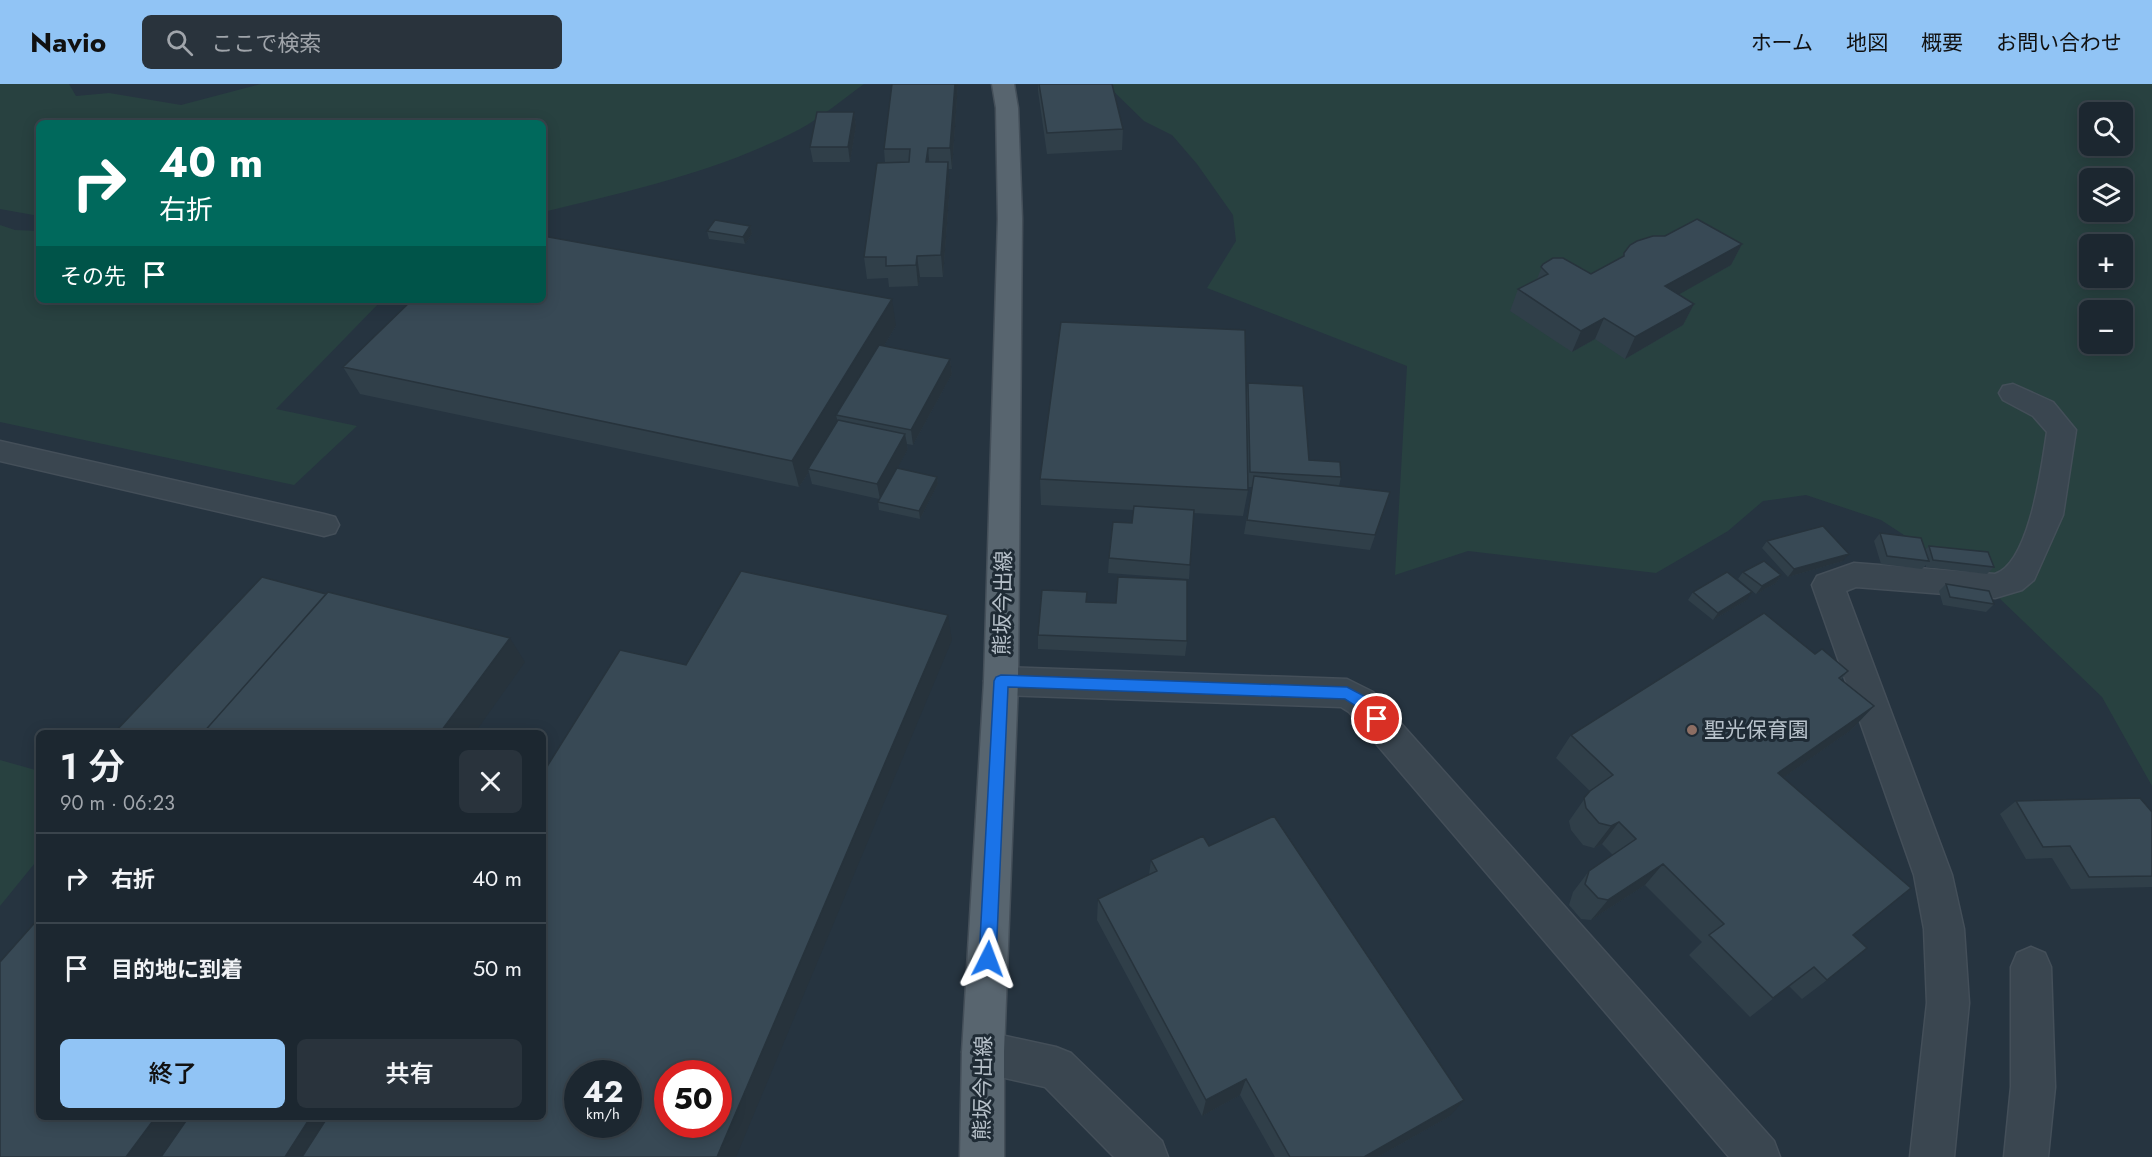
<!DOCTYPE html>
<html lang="ja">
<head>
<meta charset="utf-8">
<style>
  body { margin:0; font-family:Jost,"Noto Sans JP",sans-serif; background:#29333c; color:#f1f3f6; height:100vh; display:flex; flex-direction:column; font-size:22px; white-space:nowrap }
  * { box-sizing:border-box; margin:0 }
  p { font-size:20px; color:#a0a5ab }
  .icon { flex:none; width:33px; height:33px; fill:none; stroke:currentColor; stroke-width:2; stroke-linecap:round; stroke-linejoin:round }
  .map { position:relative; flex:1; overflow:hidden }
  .details { position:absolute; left:36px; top:646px; width:510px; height:390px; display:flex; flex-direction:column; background:#1c2730; border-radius:9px; box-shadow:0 3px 15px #0003,0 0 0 2px #3a444c }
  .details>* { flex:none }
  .top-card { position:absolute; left:36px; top:36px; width:510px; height:183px; border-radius:9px; box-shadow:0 3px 15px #0003,0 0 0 2px #3a444c; background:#00695c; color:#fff; overflow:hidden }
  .buttons { position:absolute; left:2079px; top:18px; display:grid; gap:12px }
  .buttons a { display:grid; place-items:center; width:54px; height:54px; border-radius:9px; background:#1c2730; box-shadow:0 3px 15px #0003,0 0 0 2px #3a444c; font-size:30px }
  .speed { position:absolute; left:564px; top:976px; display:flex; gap:12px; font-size:30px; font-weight:700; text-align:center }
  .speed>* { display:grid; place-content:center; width:78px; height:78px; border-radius:50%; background:#1c2730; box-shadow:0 3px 15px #0003,0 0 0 2px #3a444c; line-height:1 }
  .speed small { font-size:15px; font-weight:400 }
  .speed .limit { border:9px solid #d22; background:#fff; color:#111 }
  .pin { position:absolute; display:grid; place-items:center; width:51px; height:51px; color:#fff; margin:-26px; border:3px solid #fff; border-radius:50%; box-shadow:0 2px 6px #0007 }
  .me { position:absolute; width:66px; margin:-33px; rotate:3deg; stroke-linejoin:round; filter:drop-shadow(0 0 4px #0008) }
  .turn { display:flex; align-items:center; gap:21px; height:126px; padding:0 24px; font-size:27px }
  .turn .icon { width:78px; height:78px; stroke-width:2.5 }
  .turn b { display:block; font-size:42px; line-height:51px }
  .then { display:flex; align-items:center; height:57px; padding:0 24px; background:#0003; gap:12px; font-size:22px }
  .round { display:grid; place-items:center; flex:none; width:63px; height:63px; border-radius:9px; background:#29333c }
  .overview { display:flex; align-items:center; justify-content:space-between; height:102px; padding:0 24px }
  h1 { font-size:36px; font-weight:600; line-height:45px }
  .button { display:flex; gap:12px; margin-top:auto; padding:12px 24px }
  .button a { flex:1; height:69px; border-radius:9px; background:#91c4f5; color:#111; font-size:24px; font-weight:600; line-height:69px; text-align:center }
  .button a+a { background:#29333c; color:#f1f3f6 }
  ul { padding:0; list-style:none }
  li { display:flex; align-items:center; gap:18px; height:90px; padding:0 24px; border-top:2px solid #3a444c }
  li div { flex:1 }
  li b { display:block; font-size:22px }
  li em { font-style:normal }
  header { display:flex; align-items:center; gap:36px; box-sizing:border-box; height:84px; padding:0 30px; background:#91c4f5; color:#111 }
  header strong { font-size:28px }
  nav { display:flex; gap:33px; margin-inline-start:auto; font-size:21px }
  .search { width:420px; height:54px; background:#29333c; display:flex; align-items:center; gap:15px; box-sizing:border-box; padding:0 21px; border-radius:9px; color:#a0a5ab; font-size:22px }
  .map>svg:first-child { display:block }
  .green { fill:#284140; fill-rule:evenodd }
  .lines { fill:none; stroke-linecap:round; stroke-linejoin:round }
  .minor-casing { stroke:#444f59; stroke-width:3 }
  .major-casing { stroke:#444f59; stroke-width:3 }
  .minor { fill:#3a4650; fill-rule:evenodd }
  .major { fill:#58656f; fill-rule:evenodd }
  .wall { fill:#303f49 }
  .shaded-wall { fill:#27333c }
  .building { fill:#384955; stroke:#27333c; stroke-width:1.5; fill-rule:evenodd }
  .route { fill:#1a73e8; stroke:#114b97; stroke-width:1.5 }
  .education-dot { fill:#8d6e63; stroke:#1f2b35; stroke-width:2 }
  .labels { text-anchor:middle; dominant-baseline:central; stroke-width:6; stroke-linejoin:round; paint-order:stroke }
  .street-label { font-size:21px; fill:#b7c1ca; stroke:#1f2b35 }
  .poi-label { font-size:21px; fill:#b7c1ca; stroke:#1f2b35; text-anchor:start }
</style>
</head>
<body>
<header>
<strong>Navio</strong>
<div class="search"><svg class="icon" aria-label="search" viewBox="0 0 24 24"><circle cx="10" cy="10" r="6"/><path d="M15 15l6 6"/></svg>ここで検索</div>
<nav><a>ホーム</a><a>地図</a><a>概要</a><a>お問い合わせ</a></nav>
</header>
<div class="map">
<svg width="2152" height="1073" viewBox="0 0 2152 1073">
  <rect width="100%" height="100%" fill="#263440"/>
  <!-- green -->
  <path class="green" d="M0,0H69L76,12L109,9L181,21L261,0H864C843,15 822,33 800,45C720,87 630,107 543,128V39H39V132L0,125Z
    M1106,0H2152V702L2102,613L1996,511L1881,436L1806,411L1763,417L1728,447L1656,489L1468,467L1395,491L1407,282L1207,204L1236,157L1233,131L1197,80L1172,51L1144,37ZM2090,28H2122V62H2090ZM2090,94H2122V128H2090ZM2090,160H2122V194H2090ZM2090,226H2122V260H2090Z
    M0,141L15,146L39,147V216H382L276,325L357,342L294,401L0,338Z
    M0,676L39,687V774L0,822Z"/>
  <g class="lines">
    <defs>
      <path id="minor" d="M2013,300L2053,318L2076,346L2063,431L2034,496L2022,506L1995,514L1856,503L1846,507L1952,791L1964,845L1969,919L1954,1073H1910L1927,919L1924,845L1914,791L1812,501L1817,492L1854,479L1995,490C2030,479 2042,380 2047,348L2033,332L2003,316L1999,309L2003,302Z
        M0,357L324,430L335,433L339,441L335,449L324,452L0,377Z
        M1001,583L1347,595L1373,608L1774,1057L1780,1073H1729L1349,628L1341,623L1001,611L989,607L984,597L989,587Z
        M2031,863L2045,869L2051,883L2055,1003L2048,1073H2004L2011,1003V883L2017,869Z
        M983,947L1056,963L1071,969L1162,1057L1168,1073H1114L1045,1003L983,989L968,983L962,968L968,953Z"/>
      <path id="major" d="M992,0H1014L1018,24L1022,135L1018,597L1004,968V1073H960L962,968L984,597L998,135L996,24Z"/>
    </defs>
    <!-- minor casing -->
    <use href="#minor" class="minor-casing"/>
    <!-- major casing -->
    <use href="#major" class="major-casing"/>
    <!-- minor -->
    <use href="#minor" class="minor"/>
    <!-- major -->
    <use href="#major" class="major"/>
  </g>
  <!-- wall -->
  <path class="wall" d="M892,0H958L952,85H948L950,100L943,193H920L918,202L889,203L888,194L867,195L864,173L885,79L884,65Z
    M1038,0H1112L1123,45L1122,66L1047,70L1038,7Z
    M854,28L856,42L850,78H813L810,63Z
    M750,142L752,150L745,160L709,155L707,147Z
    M1742,160L1731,181L1679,210L1694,220L1683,241L1625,275L1595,255L1572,268L1510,227L1518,205L1537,195L1543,180L1591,190L1622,173L1624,169Z
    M896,242L884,262L950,275L952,290L913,361L907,360L908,365L897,384L937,393L938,400L920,435L879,426L878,418L879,415L812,400L809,388L799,403L360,310L343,283Z
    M1248,299L1309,376L1341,393L1339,402L1385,423L1370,466L1244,450L1252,403H1248L1246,328L1248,406L1243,432L1193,429L1189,495L1108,489L1109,474L1132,439L1134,426L1041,421L1040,395L1246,314Z
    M1880,449L1925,466L1929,462L1994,483L1987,490L1926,483V481L1922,485L1881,480L1874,457Z
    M1767,457L1843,477L1788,493L1762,464Z
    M1743,488L1781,491L1776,499L1756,510L1738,495Z
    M1946,500L1994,520L1986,528L1943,521L1939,507Z
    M1693,508L1747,516L1713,536L1688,516Z
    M1086,518L1187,557L1185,572L1038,565V551Z
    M1815,570L1848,587L1841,596L1874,622L1851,646L1784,693L1853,851L1827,896L1802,915L1789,902L1750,933L1689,871L1702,858L1645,801L1591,836L1581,835L1569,821L1573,808L1589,787L1613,771L1602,760L1594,764L1583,761L1571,746L1569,737L1590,707L1556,674L1571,651Z
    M2016,717L2152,728V803L2071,805L2052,774L2026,775L2000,730Z
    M1209,762L1450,1032L1378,1073H1275L1240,1011L1202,1032L1097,836L1098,815L1149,791L1151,776Z"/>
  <!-- shaded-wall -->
  <path class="shaded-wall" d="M955,0H958L952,85L950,64Z
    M854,28L856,42L850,78L848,63Z
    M928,64L930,86L926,78Z
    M948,78L950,100L943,193L941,171Z
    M750,142L752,150L745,160L743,153Z
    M1742,160L1731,181L1655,224L1665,202Z
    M917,172L920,193L918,202L916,181Z
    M892,215L896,242L842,332L836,331L838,339L808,385L809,388L799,403L792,377Z
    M1694,220L1683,241L1625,275L1635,253Z
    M1604,234L1595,255L1572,268L1581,247Z
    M950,275L952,290L913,361L911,346Z
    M905,350L908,365L880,415L877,400Z
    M937,393L938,400L920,435L919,427Z
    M1849,470L1843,477L1788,493L1794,485Z
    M1781,491L1776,499L1756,510L1762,502Z
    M1752,508L1747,516L1713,536L1718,529Z
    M948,531L952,556L736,1073H717Z
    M510,554L525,578L474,650H439Z
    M1874,622L1851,646L1757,712L1778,689Z
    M1619,738L1602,760L1594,764L1611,742Z
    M1663,780L1645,801L1591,836L1608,816Z
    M1246,995L1240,1011L1202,1032L1206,1016Z
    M1464,1016L1450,1032L1378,1073H1364Z
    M155,1034H199L171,1073H126Z
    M310,1034H340L316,1073H285Z"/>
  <!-- building -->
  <path class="building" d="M892,0H955L950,64H928L926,78H948L941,171L917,172L916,181L886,182V173H864L877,79L909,78L910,65H884Z
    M1039,0H1112L1123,45L1047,49Z
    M817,28H854L848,63H810Z
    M1697,135L1742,160L1665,202L1694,220L1635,253L1604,234L1581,247L1518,205L1548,190L1541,183L1543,180L1553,174H1563L1591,190L1624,172V169L1630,161L1637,157L1653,152H1665Z
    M715,136L750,142L743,153L707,147Z
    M543,152L892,215L792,377L343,283L412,216H543Z
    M1061,238L1245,246L1248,406L1040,395Z
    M879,261L950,275L911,346L836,331Z
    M1248,299L1303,302L1309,376L1340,378L1341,393L1250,388Z
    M838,336L905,350L877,400L808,385Z
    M897,384L937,393L919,427L878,418Z
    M1254,392L1390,408L1375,451L1247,436Z
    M1134,422L1194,426L1190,481L1109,474L1113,438L1132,439Z
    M1823,442L1849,470L1794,485L1767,457Z
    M1880,449L1921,454L1929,477L1887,472Z
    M1929,462L1988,468L1994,483L1933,476Z
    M1764,477L1781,491L1762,502L1743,488Z
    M741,487L948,531L717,1073H302L327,1034H543V689L620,566L686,581ZM578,990H628V1041H578ZM668,990H718V1041H668Z
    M1727,488L1752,508L1718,529L1693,508Z
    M262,493L326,510L202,650H113Z
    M1118,493L1187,496V557L1038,551L1042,506L1087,508L1086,518L1116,519Z
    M1946,500L1989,507L1994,520L1950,513Z
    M328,508L510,554L439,650H202Z
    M1764,529L1815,570L1822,565L1848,587L1839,594L1874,622L1778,689L1911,804L1853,851L1867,864L1827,896L1814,883L1773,914L1709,851L1724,840L1663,780L1608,816L1598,814L1585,800L1589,787L1636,755L1619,738L1611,742L1599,739L1586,724L1584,714L1590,707L1613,691L1571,651Z
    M2140,714L2152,728V792L2089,793L2070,762L2043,763L2016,717Z
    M1274,732L1464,1016L1364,1073H1290L1246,995L1206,1016L1098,815L1157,787L1151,776L1203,752L1209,762Z
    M39,834V1034H155L126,1073H0V878Z
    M188,1034H310L285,1073H161Z"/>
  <!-- route -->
  <path class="route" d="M1001,591L1347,603L1366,613L1384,635L1382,639H1372L1356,622L1345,615L1008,603L996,875L994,881L988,883L982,881L979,875L994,597L996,593Z"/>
  <!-- markers -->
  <circle class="education-dot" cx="1692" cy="646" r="6"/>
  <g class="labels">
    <!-- street labels -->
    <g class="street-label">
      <text transform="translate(1003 519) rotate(-89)">熊坂今出線</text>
      <text transform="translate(983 1004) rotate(-89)">熊坂今出線</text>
    </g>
    <!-- poi labels -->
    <g class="poi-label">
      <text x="1704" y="646">聖光保育園</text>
    </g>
  </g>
</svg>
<div class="buttons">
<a><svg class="icon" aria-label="search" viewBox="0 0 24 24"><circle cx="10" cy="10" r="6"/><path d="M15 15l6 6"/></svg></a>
<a><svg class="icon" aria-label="layers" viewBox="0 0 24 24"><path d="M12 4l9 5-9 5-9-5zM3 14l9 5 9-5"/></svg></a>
<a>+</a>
<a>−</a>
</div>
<div class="speed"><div>42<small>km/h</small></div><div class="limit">50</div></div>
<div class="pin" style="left:1377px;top:635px;background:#d93025"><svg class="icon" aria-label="arrive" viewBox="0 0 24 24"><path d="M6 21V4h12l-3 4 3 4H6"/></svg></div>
<svg class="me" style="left:988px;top:875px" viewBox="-20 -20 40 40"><path d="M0-17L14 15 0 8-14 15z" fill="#1a73e8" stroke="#fff" stroke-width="4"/></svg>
<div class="top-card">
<div class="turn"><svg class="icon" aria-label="right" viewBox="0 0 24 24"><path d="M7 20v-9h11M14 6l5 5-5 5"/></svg><div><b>40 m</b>右折</div></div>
<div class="then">その先<svg class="icon" aria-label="arrive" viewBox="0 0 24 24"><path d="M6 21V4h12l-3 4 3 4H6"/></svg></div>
</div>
<section class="details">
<div class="overview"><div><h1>1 分</h1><p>90 m · 06:23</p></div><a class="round"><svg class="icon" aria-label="close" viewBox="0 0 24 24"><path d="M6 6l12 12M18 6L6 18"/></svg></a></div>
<ul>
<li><svg class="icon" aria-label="right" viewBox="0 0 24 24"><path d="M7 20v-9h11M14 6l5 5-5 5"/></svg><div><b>右折</b></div><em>40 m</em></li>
<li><svg class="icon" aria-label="arrive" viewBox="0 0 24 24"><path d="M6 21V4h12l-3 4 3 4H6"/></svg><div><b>目的地に到着</b></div><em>50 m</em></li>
</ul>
<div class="button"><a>終了</a><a>共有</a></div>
</section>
</div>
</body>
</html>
